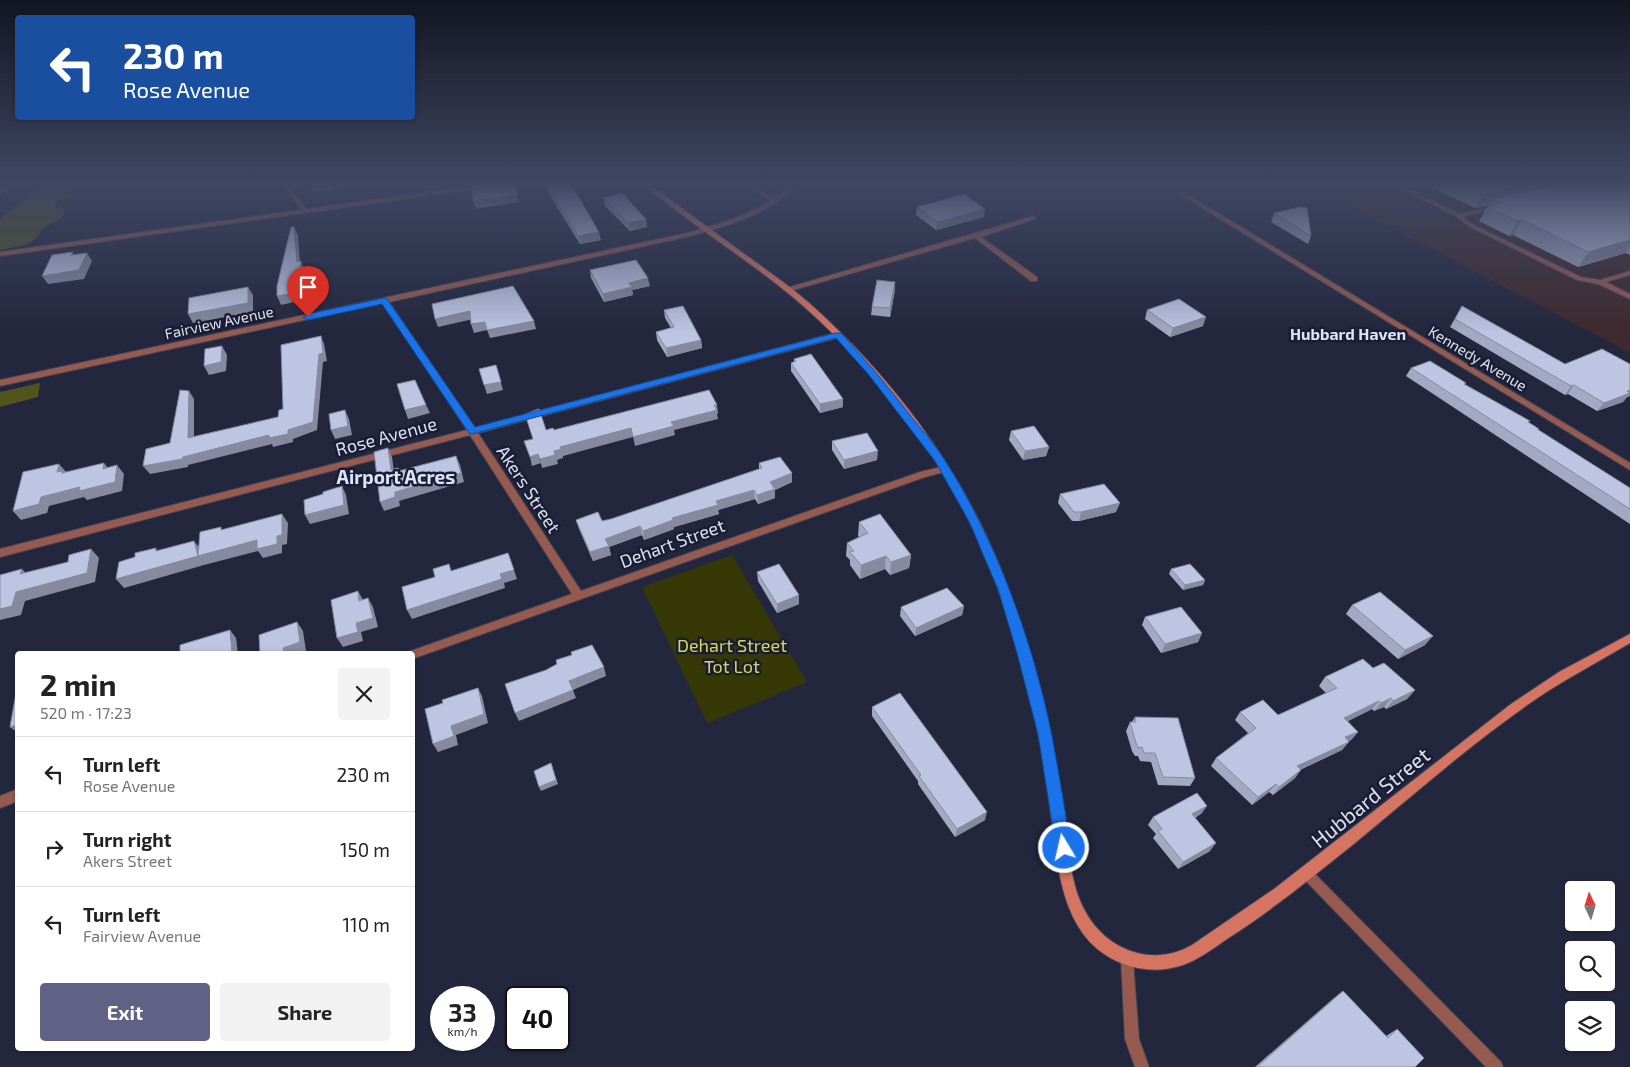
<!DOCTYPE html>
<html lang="en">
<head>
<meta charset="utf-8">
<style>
  body { margin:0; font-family:"Exo 2",sans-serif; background:#f2f2f2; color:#222; height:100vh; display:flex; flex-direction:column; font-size:19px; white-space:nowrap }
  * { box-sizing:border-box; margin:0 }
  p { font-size:16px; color:#767676 }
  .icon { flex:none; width:28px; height:28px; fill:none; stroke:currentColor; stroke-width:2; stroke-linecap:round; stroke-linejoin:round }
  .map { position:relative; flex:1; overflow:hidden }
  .side { position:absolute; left:15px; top:651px; width:400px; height:400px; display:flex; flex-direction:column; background:#fff; border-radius:5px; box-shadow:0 1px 4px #0004 }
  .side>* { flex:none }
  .guide { position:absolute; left:15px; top:15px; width:400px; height:105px; border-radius:5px; box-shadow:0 1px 4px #0004; background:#1a4fa0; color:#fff; overflow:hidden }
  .needle { width:32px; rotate:356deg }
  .buttons { position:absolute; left:1565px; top:881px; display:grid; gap:10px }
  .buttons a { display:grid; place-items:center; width:50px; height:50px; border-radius:5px; background:#fff; box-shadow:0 1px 4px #0004; font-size:25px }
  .speed { position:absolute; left:430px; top:986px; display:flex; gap:10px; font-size:25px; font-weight:700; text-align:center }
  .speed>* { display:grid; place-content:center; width:65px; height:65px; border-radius:50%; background:#fff; box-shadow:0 1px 4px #0004; line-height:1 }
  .speed small { font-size:12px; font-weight:400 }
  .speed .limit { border:2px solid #111; border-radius:8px; background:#fff; color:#111 }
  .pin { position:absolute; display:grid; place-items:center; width:42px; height:42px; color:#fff; margin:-51px -21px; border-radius:50% 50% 50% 0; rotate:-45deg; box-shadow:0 0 5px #0007 }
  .pin .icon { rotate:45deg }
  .me { position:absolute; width:55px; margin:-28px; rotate:351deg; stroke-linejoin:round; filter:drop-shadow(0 0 4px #0008) }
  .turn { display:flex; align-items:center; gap:18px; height:105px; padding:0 25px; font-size:22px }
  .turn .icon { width:65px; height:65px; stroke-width:2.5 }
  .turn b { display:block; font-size:35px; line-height:42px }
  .round { display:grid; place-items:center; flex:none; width:52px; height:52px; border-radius:5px; background:#f2f2f2 }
  .headline { display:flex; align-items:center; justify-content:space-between; height:85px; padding:0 25px }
  h1 { font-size:30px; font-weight:700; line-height:38px }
  .cta { display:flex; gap:10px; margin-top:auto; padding:10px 25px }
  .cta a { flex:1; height:58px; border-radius:5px; background:#606184; color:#fff; font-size:20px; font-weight:700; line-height:58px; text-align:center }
  .cta a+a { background:#f2f2f2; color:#222 }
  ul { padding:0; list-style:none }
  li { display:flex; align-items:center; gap:15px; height:75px; padding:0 25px; border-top:1px solid #e0e0e0 }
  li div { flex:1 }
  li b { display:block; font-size:19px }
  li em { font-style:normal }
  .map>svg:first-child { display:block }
  .commercial { fill:#3e2a2e }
  .green { fill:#363806 }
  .forest { fill:#52541d }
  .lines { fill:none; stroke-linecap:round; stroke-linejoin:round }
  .lane-casing { stroke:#41455a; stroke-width:2 }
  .street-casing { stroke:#41455a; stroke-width:2 }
  .secondary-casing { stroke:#41455a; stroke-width:2 }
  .lane { fill:#975a4e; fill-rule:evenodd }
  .street { fill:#975a4e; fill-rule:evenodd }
  .secondary { fill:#d57461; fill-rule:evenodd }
  .wall { fill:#a3a9c3 }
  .shaded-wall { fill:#858a9f }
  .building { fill:#bec5e3; stroke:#858a9f }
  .route { fill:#1a73e8; stroke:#114b97 }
  .labels { text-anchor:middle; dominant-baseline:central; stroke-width:5; stroke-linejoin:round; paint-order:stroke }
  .far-street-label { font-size:15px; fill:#dde1f0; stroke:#1a1d33 }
  .far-neighbourhood-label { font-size:16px; font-weight:bold; fill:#dde3fb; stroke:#1a1d33 }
  .street-label { font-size:18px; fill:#dde1f0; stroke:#1a1d33 }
  .park-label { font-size:18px; fill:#d5d952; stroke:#1a1d33 }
  .neighbourhood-label { font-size:19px; font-weight:bold; fill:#dde3fb; stroke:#1a1d33 }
  .near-street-label { font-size:21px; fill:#dde1f0; stroke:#1a1d33 }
</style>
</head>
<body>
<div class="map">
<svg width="1630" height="1067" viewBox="0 0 1630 1067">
  <rect width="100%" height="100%" fill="#23273e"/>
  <!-- commercial -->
  <path class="commercial" d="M1308,184H1630V353Z"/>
  <!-- green -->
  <path class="green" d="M732,555L807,682L707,723L642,587Z"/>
  <!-- forest -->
  <path class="forest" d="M43,184H77L69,192L72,198L58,200L55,207L66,211L62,218L42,228C35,247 18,246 0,250V219Z
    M40,383L38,397L0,407V392Z"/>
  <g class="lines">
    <defs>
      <path id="lane" d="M10,184H16L0,194V190Z
        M283,184H287L308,211L307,212H303Z
        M445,184H450L456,190L451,191Z
        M745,184H751L778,201L773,202Z
        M1392,184H1398L1460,214L1500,205V207L1463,217L1474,225L1581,277L1600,280L1630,271V275L1606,282L1630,294V299L1598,284L1577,280L1470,227L1457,217Z
        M1306,867L1310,869L1501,1062L1503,1067H1486L1302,877L1300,873L1302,869Z
        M1127,954L1132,955L1133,960L1139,1039L1149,1067H1135L1125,1039L1121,960L1122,955Z"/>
      <path id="street" d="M486,184H499L496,186L0,256V252Z
        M791,184H797C770,215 729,225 691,236L389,302L475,428L835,333H838L842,335L841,337L478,433L581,591L920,472L945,466L950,469L948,471L925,477L412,659V654H407L408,652L572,594L470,435L0,557V549L467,430L383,303L0,386V380L687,233C725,222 763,212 791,184Z
        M1181,193H1185L1630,463V470L1181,195Z
        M1033,216L1036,218L1035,219L981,237L1037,277V281H1031L975,238L790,291L783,289Z
        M18,789V801L0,808V796Z"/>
      <path id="secondary" d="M643,184H649C679,206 709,228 739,250C762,267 786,283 808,302C888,373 957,463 998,562C1016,605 1028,648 1040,693C1049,729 1057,765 1063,802C1068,836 1068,881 1085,911C1106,950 1152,968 1192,945L1274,889L1511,704L1559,672L1630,634V643C1603,659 1575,674 1548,691C1478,737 1415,794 1350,847C1311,878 1272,910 1230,937C1215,947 1200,959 1183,965C1162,972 1141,971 1121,963C1062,939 1058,870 1051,815C1049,794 1046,773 1042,752C1032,701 1019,649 1002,600C963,484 887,377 794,298C746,258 691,225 643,184Z"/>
    </defs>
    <!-- lane casing -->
    <use href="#lane" class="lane-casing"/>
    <!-- street casing -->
    <use href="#street" class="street-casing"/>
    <!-- secondary casing -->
    <use href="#secondary" class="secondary-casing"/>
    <!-- lane -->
    <use href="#lane" class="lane"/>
    <!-- street -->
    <use href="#street" class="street"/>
    <!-- secondary -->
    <use href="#secondary" class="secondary"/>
  </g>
  <!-- wall -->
  <path class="wall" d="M546,184L601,240L580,244L547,191Z
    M1424,184H1630V255L1626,253L1578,267L1513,235L1509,236L1479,221L1487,207L1489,206L1490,205L1475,208Z
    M603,198L646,219L647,227L630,231L605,206Z
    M917,207L984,217L936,230L916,215Z
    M1274,213L1311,236L1308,244L1271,222Z
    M590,270L650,286L632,290L633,295L604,302L591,278Z
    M895,290L890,317L871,315L872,307Z
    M1462,306L1565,364H1630V396L1627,397L1623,402L1597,411L1568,394L1565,395L1450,327Z
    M664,310L701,340L702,348L667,357L657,340L656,332L671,328L665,318Z
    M1147,310L1203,326L1170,337L1145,319Z
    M794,359L843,399V407L820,413L791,371V363L794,362Z
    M1411,368L1465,385L1539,429L1538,430L1630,488V524L1406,376Z
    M1011,431L1049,447L1046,456L1023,460L1009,440Z
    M832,441L877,460L844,469L832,450Z
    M759,463L792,473V482L775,490V498L758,504L755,499L718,510L719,514L674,527V529L644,540L642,535L609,547L611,555L593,561L579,529L576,520L602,521L611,519L759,469Z
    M1060,494L1116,512L1079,521H1072L1058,503Z
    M859,522L911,555L909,568L890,575L885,569L860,579L850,565V560L846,556L847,543L859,537L858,536Z
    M1171,569L1205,580L1203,585L1183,590L1169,574Z
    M757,572L799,595V604L777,613L758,581Z
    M1352,605L1425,645L1398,659L1346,614Z
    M964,606L962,615L915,636L900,616L901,607Z
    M1145,617L1202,633L1198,642L1161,653L1142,625Z
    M1373,668L1415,690L1407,699L1386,709L1384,707L1374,711L1372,709L1348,721L1358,732L1351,740L1349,741L1342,750L1300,770L1295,778L1273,795L1269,792L1252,805L1211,766L1216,758L1248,733L1235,720L1240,712L1278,715L1326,693L1319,686L1325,677Z
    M872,707L985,820L955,837L918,784V781L872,716Z
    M1135,717L1195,778L1190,786L1158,785L1151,762L1140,761L1138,756H1135L1132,751L1126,731L1130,722H1132Z
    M1202,813L1195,818L1210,851L1178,869L1153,838L1156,834L1148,825L1153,817Z
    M1343,991L1386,1036L1397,1029L1415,1067H1255L1335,997Z"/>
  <!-- shaded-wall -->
  <path class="shaded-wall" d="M309,184H344V188L312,192Z
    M516,184L519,202L476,209L473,201Z
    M1528,184H1532L1524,196L1493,199L1490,205L1475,208L1483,194Z
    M1542,184H1577L1536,193Z
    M985,209L984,217L936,230L937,222Z
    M646,219L647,227L630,231L628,223Z
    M1522,220L1513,235L1509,236L1518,221Z
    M294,227L298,235L300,264L301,261L304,269L303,300L281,305L277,296L297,262Z
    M599,232L601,240L580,244L578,236Z
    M1630,240V247L1626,253L1578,267L1588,252Z
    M87,253L92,261L84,279L48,284L42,276Z
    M648,278L650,286L632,290L633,295L604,302L603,294L629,283Z
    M895,282V290L890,317V308Z
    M248,287L253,295V312L193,323L188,314Z
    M470,311L473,319L438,327L435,319Z
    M1206,317L1203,326L1170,337L1173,328Z
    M534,321L536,329L490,338L487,330L474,333L471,324L485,322Z
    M321,336L324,344L327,361L323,362L317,430L293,439V442L273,447L272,444L188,465V467L150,474L143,466L288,430Z
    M701,340L702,348L667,357L666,348Z
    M222,346L227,355L226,371L209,375L204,366Z
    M496,365L503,390L487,394L484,385Z
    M1574,385L1568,394L1565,395L1571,386Z
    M1630,390V396L1627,397L1623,402L1597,411L1604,403Z
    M189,391L194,399V447L188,438Z
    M843,399V407L820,413V404Z
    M426,405L430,413L408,419L405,410Z
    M714,405H717L718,413L717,414L718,419L674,430L675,435L635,446L633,437Z
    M345,410L349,419L352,435L335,439L331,430Z
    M631,428L633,437L563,456V458L557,460L558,464L542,468L540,459L560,447Z
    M1049,447L1046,456L1023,460L1025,451Z
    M388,448L392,457L395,479L391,470Z
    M878,451L877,460L844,469V460Z
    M538,454L541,463L532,466L530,457Z
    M456,456L460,465L464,482L399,501L400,506L384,511L380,502L395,492Z
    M104,463L111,472L103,469Z
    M59,464L67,473L57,472Z
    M117,465L124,474L122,491L87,500L84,497L49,506L47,513L21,520L13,511L41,497Z
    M792,473V482L775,490V498L758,504L757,495L770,482Z
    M342,486L346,495L349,514L310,524L305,515Z
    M754,490L755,499L718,510L719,514L674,527V529L644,540L643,531L672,518L716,501Z
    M1120,503L1116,512L1079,521L1081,512Z
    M282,514L288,523L287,544L282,545V553L263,558L258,551L204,565L124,588L116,579L194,541L201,550L277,536Z
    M640,526L642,535L609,547L611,555L593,561L590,552L605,539Z
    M91,549L99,558L95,582L25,601L21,615L0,620V609L16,592Z
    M508,553L517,579L504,583L505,588L412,619L407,610L500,574Z
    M911,555L909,568L890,575L891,562Z
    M886,556L885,569L860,579L861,565Z
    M22,569L30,578L20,574Z
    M1205,580L1203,585L1183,590L1185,585Z
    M358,591L363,600L359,601Z
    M799,595V604L777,613V604Z
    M368,598L373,607L378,627L361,632L363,641L343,647L337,638L356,623Z
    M964,606L962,615L915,636L916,628Z
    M297,622L303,631L306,651L297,654H282L283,648Z
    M230,630L236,638L238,654H231Z
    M1202,633L1198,642L1161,653L1165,644Z
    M1433,636L1425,645L1398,659L1405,650Z
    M604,667L606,676L573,690L576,698L519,721L515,713L569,681Z
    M478,688L482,696L488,723L456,735L458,745L438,752L433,744L451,726Z
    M1415,690L1407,699L1386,709L1393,701Z
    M1391,698L1384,707L1374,711L1381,703Z
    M1379,701L1372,709L1338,726L1344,718Z
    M18,725V733L10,727Z
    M1358,732L1351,740L1338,746L1345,737Z
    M1349,742L1342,750L1290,774L1297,766Z
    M551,763L558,784L541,791L539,787Z
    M1301,770L1295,778L1273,795L1279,787Z
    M1276,784L1269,792L1252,805L1258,797Z
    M1207,806L1202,813L1187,822L1192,814Z
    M987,812L985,820L955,837L957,829Z
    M1216,843L1210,851L1178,869L1183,862Z"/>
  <!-- building -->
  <path class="building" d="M472,184H516L517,195L473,201Z
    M546,184H571L599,232L578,236Z
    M1460,184H1528L1483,194Z
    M1557,184H1630V240L1588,252L1522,220L1518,221L1487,207L1501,203L1493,199Z
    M622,193L646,219L628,223L603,198Z
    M964,194L985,209L937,222L917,207Z
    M1300,207L1307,208L1311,236L1274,213Z
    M291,227H294L297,262L301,261L299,292L277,296V286Z
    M73,252L71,255L87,253L79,270L42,276L52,255Z
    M636,260L648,278L629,283L632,287L603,294L590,270Z
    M877,280L895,282L890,308L872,307Z
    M513,286L534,321L487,330L485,322L471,324L470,311L435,319L432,304Z
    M248,287V303L188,314L189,298Z
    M1179,299L1206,317L1173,328L1147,310Z
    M683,306L701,340L666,348L656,332L674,327L664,310Z
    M1462,306L1565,364L1602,349L1630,364V390L1627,391L1630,393L1604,403L1574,385L1571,386L1455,319Z
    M321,336L323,353L319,354L313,422L288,430V434L269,438V435L183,457L182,459L143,466L146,449L170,443L180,390L189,391L188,438L278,417L279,410L283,409L281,345Z
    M222,346L221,362L204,366L205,349Z
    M811,354L843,399L820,404L791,363L796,361L794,359Z
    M1430,361L1466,383L1464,384L1530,421L1528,422L1539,429H1537L1630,488V509L1411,368Z
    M496,365L501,382L484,385L479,369Z
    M415,380L426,405L405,410L397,384Z
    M709,390L717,405H714L717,410L671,422L674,426L633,437L631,428L560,447L561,449L554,451L555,455L540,459L538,454L530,457L524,441L533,439L525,414L539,409L546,430L553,428L554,430Z
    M345,410L348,426L331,430L329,414Z
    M1034,426L1049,447L1025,451L1011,431Z
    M867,433L878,451L844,460L832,441Z
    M388,448L391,470L398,468L399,471L456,456L461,473L395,492V497L380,502L374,452Z
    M780,457L792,473L770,482L775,489L757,495L754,490L716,501L718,505L672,518L673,520L643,531L640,526L605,539L609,546L590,552L576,520L598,512L602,521L611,519L762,468L759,463Z
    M104,463L103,469L117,465L115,482L79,491L80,487L41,497L39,504L13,511L23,472L59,464L57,472L62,471V473Z
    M1104,484L1120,503L1081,512H1074L1060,494Z
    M342,486L344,505L305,515L304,500L323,494V492Z
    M282,514V535L277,536V544L257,549V540L198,556L200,532L221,527V530Z
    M880,514L911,555L891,562L886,556L861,565L850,552L854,551L847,543L868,533L859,522Z
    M194,541L198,556L116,579L119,562L135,557V553L156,548V551Z
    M91,549L87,573L16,592L12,606L0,609V575L22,569L20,574L68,562L69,555Z
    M508,553L514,570L500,574L502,579L407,610L402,587L435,577L433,569L449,564L451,571Z
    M779,564L799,595L777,604L757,572Z
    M1190,564L1205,580L1185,585L1171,569Z
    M947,588L964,606L916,628L901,607Z
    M358,591L359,601L368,598L373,618L356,623L358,632L337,638L331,600Z
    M1380,592L1433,636L1405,650L1352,605Z
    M1181,607L1202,633L1165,644L1145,617Z
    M297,622L300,642L283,648L284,653L282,654H260L259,635Z
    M230,630L232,654H180V645Z
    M592,645L604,667L569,681L573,690L515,713L505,684L546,670L557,664L556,660L572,655L571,652Z
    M1363,659L1373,668L1384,663L1415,690L1393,701L1391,698L1381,703L1379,701L1344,718L1358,732L1345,737L1349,742L1297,766L1301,770L1279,787L1276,784L1258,797L1216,758L1256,728L1240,712L1263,700L1278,715L1337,688L1325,677Z
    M17,687L18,725L10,727Z
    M478,688L484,714L451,726L454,736L433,744L425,709L443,703L442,700Z
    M900,693L987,812L957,829L919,776L921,775L872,707Z
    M1135,717L1178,718L1195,778L1163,777L1155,753H1144L1142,747L1139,748L1136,743L1130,722H1136Z
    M551,763L556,780L539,787L534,771Z
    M1197,793L1207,806L1192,814L1216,843L1183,862L1158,831L1162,829L1153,817Z
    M1343,991L1388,1038L1397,1029L1424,1058L1415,1067H1257Z"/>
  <!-- sky -->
  <linearGradient id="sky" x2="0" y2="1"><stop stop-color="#131522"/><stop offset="0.55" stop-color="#3f4763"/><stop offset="1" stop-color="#3f4763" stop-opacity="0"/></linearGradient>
  <rect width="1630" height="333" fill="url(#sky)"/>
  <!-- route -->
  <path class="route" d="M384,298L387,299L475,427L835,333H841C867,361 891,390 914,420C924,432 935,445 944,459C996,540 1033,641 1052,736C1059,773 1065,811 1071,848L1069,853L1064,855L1058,853L1056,848L1038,734L1017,653L998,589L985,559L970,523L935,461L869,375L836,338L472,434L469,433L382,304L308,320L303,317L308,314Z"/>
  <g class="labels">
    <!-- far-street labels -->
    <g class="far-street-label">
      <text transform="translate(219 322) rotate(-12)">Fairview Avenue</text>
      <text transform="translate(1478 358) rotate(31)">Kennedy Avenue</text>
    </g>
    <!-- far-neighbourhood labels -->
    <g class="far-neighbourhood-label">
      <text x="1348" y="333">Hubbard Haven</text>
    </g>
    <!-- street labels -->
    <g class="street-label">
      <text transform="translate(386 436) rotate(-15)">Rose Avenue</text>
      <text transform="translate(529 489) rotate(57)">Akers Street</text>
      <text transform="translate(672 543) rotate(-20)">Dehart Street</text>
    </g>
    <!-- park labels -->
    <g class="park-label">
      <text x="732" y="645">Dehart Street<tspan x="732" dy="21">Tot Lot</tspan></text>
    </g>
    <!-- neighbourhood labels -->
    <g class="neighbourhood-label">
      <text x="396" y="476">Airport Acres</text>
    </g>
    <!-- near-street labels -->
    <g class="near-street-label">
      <text transform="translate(1370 797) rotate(-39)">Hubbard Street</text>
    </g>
  </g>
</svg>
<div class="buttons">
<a><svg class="needle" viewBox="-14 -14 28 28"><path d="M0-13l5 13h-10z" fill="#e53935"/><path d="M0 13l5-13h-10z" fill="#767676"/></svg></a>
<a><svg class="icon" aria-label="search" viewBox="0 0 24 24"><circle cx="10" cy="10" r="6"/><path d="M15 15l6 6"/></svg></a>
<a><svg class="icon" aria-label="layers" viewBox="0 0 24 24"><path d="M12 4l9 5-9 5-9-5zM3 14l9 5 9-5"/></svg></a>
</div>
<div class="speed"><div>33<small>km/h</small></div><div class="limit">40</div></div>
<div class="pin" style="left:308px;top:317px;background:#d93025"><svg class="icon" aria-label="arrive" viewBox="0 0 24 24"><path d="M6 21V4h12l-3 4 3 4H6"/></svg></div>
<svg class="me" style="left:1064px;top:848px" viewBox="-20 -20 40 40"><circle r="17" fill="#1a73e8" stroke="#fff" stroke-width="3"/><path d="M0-11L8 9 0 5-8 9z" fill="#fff"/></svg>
<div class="guide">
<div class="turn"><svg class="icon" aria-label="left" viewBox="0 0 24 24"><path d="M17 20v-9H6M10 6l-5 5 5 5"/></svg><div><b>230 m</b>Rose Avenue</div></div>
</div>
<section class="side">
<div class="headline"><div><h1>2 min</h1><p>520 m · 17:23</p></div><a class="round"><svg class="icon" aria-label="close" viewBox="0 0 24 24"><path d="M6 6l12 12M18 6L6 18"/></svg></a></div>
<ul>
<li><svg class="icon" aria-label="left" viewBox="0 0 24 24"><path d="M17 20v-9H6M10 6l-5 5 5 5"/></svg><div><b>Turn left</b><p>Rose Avenue</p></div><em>230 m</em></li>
<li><svg class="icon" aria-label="right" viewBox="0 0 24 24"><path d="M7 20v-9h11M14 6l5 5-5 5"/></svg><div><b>Turn right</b><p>Akers Street</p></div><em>150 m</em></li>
<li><svg class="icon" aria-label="left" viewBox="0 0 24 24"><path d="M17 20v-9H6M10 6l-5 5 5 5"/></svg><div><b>Turn left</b><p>Fairview Avenue</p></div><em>110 m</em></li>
</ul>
<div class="cta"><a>Exit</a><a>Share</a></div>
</section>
</div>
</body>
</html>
